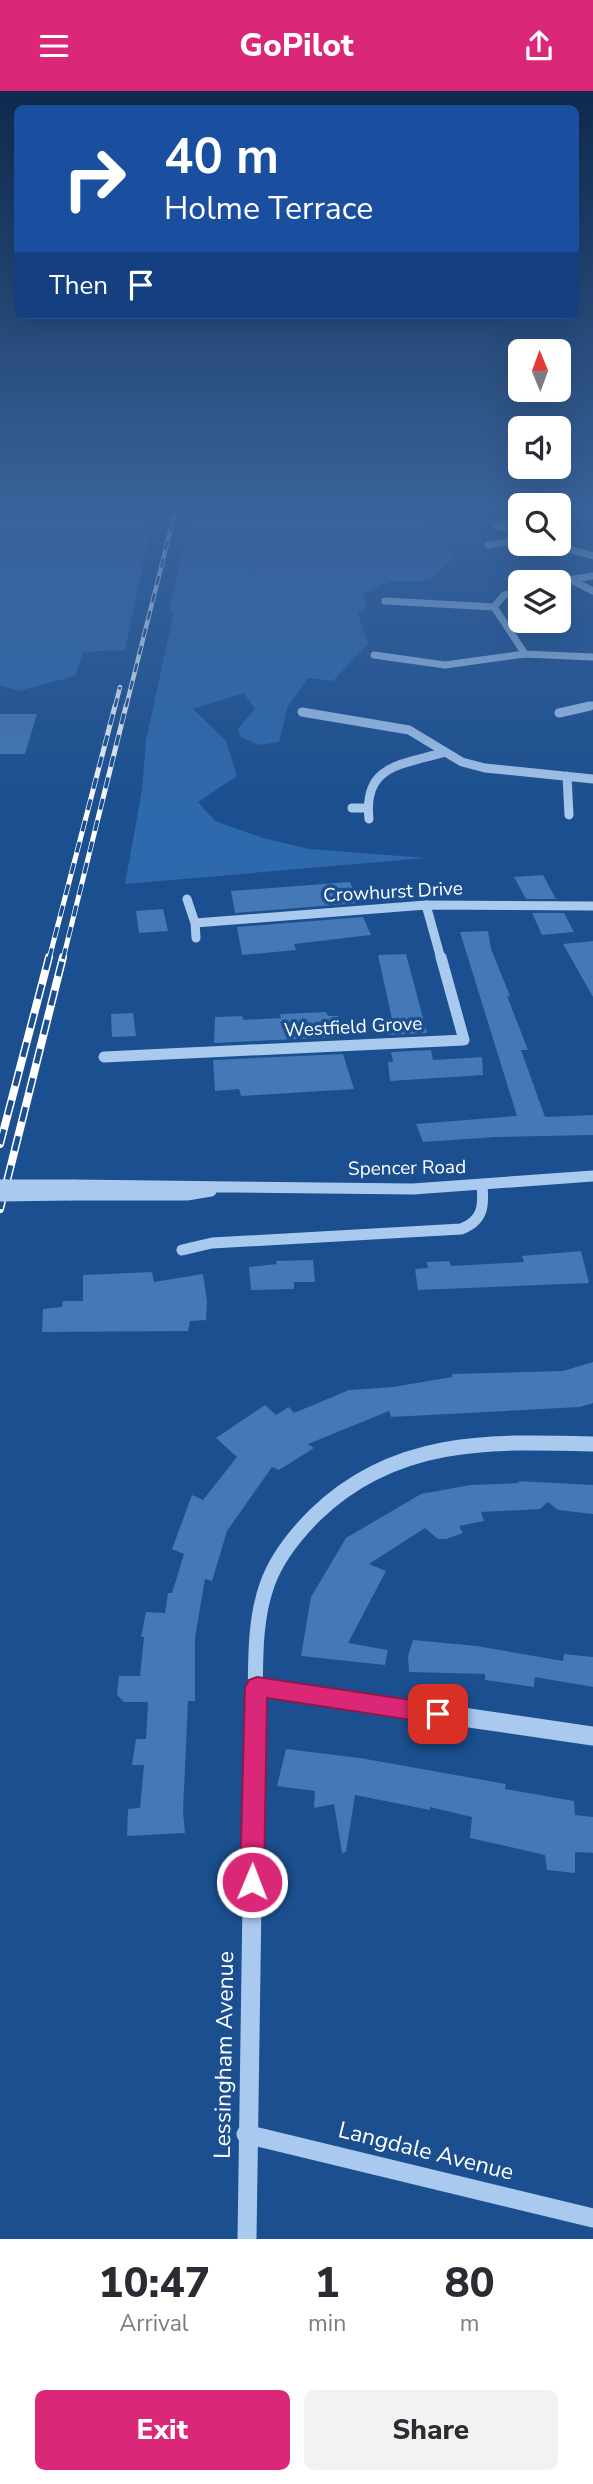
<!DOCTYPE html>
<html lang="en">
<head>
<meta charset="utf-8">
<style>
  body { margin:0; font-family:"Nunito Sans",sans-serif; background:#f2f2f3; color:#2b2b33; height:100vh; display:flex; flex-direction:column; font-size:26px; white-space:nowrap }
  * { box-sizing:border-box; margin:0 }
  p { font-size:23px; color:#7c7c81 }
  .icon { flex:none; width:38px; height:38px; fill:none; stroke:currentColor; stroke-width:2; stroke-linecap:round; stroke-linejoin:round }
  .map { position:relative; height:2148px; overflow:hidden }
  .side { display:flex; flex-direction:column; background:#fff; flex:1 }
  .side>* { flex:none }
  .hud { position:absolute; left:14px; top:14px; width:565px; height:214px; border-radius:10px; box-shadow:0 7px 28px #0002; background:#1a4fa0; color:#fff; overflow:hidden }
  .needle { width:46px; rotate:359deg }
  .tools { position:absolute; left:508px; top:248px; display:grid; gap:14px }
  .tools a { display:grid; place-items:center; width:63px; height:63px; border-radius:10px; background:#fff; box-shadow:0 7px 28px #0002; font-size:35px }
  .pin { position:absolute; display:grid; place-items:center; width:60px; height:60px; color:#fff; margin:-30px; border-radius:14px; box-shadow:0 4px 10px #0006 }
  .me { position:absolute; width:77px; margin:-38px; rotate:1deg; stroke-linejoin:round; filter:drop-shadow(0 0 5px #0008) }
  .turn { display:flex; align-items:center; gap:24px; height:147px; padding:0 35px; font-size:32px }
  .turn .icon { width:91px; height:91px; stroke-width:2.5 }
  .turn b { display:block; font-size:49px; line-height:60px }
  .then { display:flex; align-items:center; height:66px; padding:0 35px; background:#0003; gap:14px; font-size:26px }
  .eta { display:flex; justify-content:space-evenly; align-items:center; height:119px; text-align:center }
  .eta b { font-size:42px; font-weight:800; line-height:49px }
  .primary-button { display:flex; gap:14px; margin-top:auto; padding:14px 35px }
  .primary-button a { flex:1; height:80px; border-radius:10px; background:#db2777; color:#fff; font-size:28px; font-weight:800; line-height:80px; text-align:center }
  .primary-button a+a { background:#f2f2f3; color:#2b2b33 }
  header { display:flex; justify-content:space-between; align-items:center; height:91px; padding:0 35px; background:#db2777; color:#fff; font-size:32px; font-weight:800 }
  .map>svg:first-child { display:block }
  .green { fill:#2e69ad }
  .building { fill:#4478b7 }
  .lines { fill:none; stroke-linecap:round; stroke-linejoin:round }
  .minor-far4 { stroke:#a9c9ee; stroke-width:7 }
  .minor-far3 { stroke:#a9c9ee; stroke-width:9 }
  .minor-far2 { stroke:#a9c9ee; stroke-width:11 }
  .minor-far1 { stroke:#a9c9ee; stroke-width:15 }
  .minor { stroke:#a9c9ee; stroke-width:19 }
  .rail-far2-casing { stroke:#fff; stroke-width:4.5 }
  .rail-far1-casing { stroke:#fff; stroke-width:5 }
  .rail-casing { stroke:#fff; stroke-width:8 }
  .rail-far2 { stroke:#1b4f8f; stroke-width:2.5; stroke-dasharray:9; stroke-linecap:butt }
  .rail-far1 { stroke:#1b4f8f; stroke-width:3.5; stroke-dasharray:11; stroke-linecap:butt }
  .rail { stroke:#1b4f8f; stroke-width:5; stroke-dasharray:15; stroke-linecap:butt }
  .minor-bridge { stroke:#a9c9ee; stroke-width:11 }
  .route { fill:#db2777; stroke:#8e194d; stroke-width:2 }
  .labels { text-anchor:middle; dominant-baseline:central; stroke-width:7; stroke-linejoin:round; paint-order:stroke }
  .street-label { font-size:19px; fill:#fff; stroke:#1b4f8f }
  .near-street-label { font-size:23px; fill:#fff; stroke:#1b4f8f }
</style>
</head>
<body>
<header><svg class="icon" aria-label="menu" viewBox="0 0 24 24"><path d="M4 6h16M4 12h16M4 18h16"/></svg>GoPilot<svg class="icon" aria-label="share" viewBox="0 0 24 24"><path d="M12 15V3M7 8l5-5 5 5M5 13v7h14v-7"/></svg></header>
<div class="map">
<svg width="593" height="2148" viewBox="0 0 593 2148">
  <rect width="100%" height="100%" fill="#1b4f8f"/>
  <!-- green -->
  <path class="green" d="M0,421H154L125,559L83,561L75,585L18,600L0,594Z
    M191,421H415L435,435L455,466L429,490H391L363,503L367,516L358,522L368,553L333,590L308,587L287,617L279,651L259,654L241,646L238,638L255,618L244,602L193,618L226,650L237,685L198,711L215,730L263,747L309,758L426,767L125,793L142,699L146,649L174,521L169,519Z"/>
  <!-- building -->
  <path class="building" d="M0,623H37L25,663H0Z
    M543,784L556,808H526L514,786Z
    M350,791L358,812L235,822L231,800Z
    M163,818L168,840L139,842L136,820Z
    M532,822H564L574,841L542,844Z
    M363,826L371,844L294,853L296,859L242,864L237,836Z
    M488,840L491,858L510,905H507L528,959H521L545,1026L593,1024V1044L496,1046L423,1051L416,1033L517,1025L460,841Z
    M593,850V906L563,853Z
    M406,863L427,942L387,944L384,928H392L378,864Z
    M326,921L328,925H338L341,946L214,952L215,926L242,925L244,929L281,927L280,923Z
    M133,922L136,945L112,946L111,923Z
    M431,959L433,969L482,966L483,984L390,990L388,971H393L391,961Z
    M343,963L354,998L241,1005L239,998L215,1000L213,969Z
    M581,1160L589,1192L418,1199L415,1178L428,1177L427,1171L449,1170L451,1175L524,1171L522,1165Z
    M313,1169L315,1191H294V1198L251,1199L249,1176L277,1173L276,1170Z
    M152,1181L154,1191L203,1183L207,1210L206,1229L190,1230L188,1240L42,1241L43,1218L62,1216L63,1210H83V1184Z
    M593,1271V1312L580,1316L391,1326L389,1320L308,1353L314,1357L279,1379L272,1376L227,1440L212,1490L205,1488L195,1547V1610H188L183,1720L185,1742L127,1745L128,1718L140,1717L144,1674H132L136,1648H146L148,1611H124L117,1604L119,1585H140L144,1546H141L146,1521L165,1522L168,1502H172L184,1463L172,1458L192,1404L203,1409L237,1366L216,1347L265,1314L276,1324L289,1316L294,1322L349,1299L393,1296L452,1286V1283L563,1280Z
    M517,1390L593,1394V1423L558,1419L548,1411L540,1418L481,1421L484,1430L459,1435L463,1442L446,1448H438L425,1437L369,1473L386,1480L348,1552L388,1559L385,1574L301,1565L311,1506L346,1447L421,1403L470,1394L520,1392Z
    M413,1549L477,1555L563,1570L564,1563L593,1566V1596L535,1586L534,1596L485,1589V1583L409,1581L408,1565Z
    M286,1658L360,1667L506,1693L505,1698L574,1710L575,1724L593,1726V1762L575,1761V1782L547,1779L545,1764L470,1747L472,1726L430,1716V1719L355,1704L346,1761L342,1762L334,1713L314,1717L315,1700L277,1695Z"/>
  <g class="lines">
    <!-- minor-far4 -->
    <path class="minor-far4" d="M496,434L520,442
      M496,434L520,426
      M551,453L593,465
      M488,454L520,449
      M569,488L593,500
      M548,492L593,485
      M385,510L494,516
      M494,516L525,563
      M494,516L504,504L520,499
      M374,564L445,574L525,563L593,566
      M583,616L593,614"/>
    <!-- minor-far3 -->
    <path class="minor-far3" d="M302,621L409,639L462,671L485,677L593,688
      M559,622L590,615
      M567,685L569,724
      M352,717H368
      M369,728C363,673 402,674 445,661
      M187,808L195,832L426,814L593,815
      M426,814L441,868
      M195,832L196,847"/>
    <!-- minor-far2 -->
    <path class="minor-far2" d="M104,966L464,949L441,866
      M73,1094L413,1098L593,1085
      M70,1104H187L211,1100
      M182,1159L212,1152L461,1138C483,1130 484,1115 482,1094"/>
    <!-- minor-far1 -->
    <path class="minor-far1" d="M257,1596L350,1609
      M255,1609C256,1570 254,1531 267,1494C276,1468 295,1444 315,1424C394,1347 489,1350 593,1353"/>
    <!-- minor -->
    <path class="minor" d="M338,1608L593,1645
      M246,2043L593,2127
      M247,2148L255,1608"/>
    <defs>
      <path id="rail-far2" d="M115,616L120,596
        M126,616L175,421"/>
      <path id="rail-far1" d="M49,868L115,615
        M63,868L126,615"/>
      <path id="rail" d="M0,1053L49,866
        M0,1118L63,866"/>
    </defs>
    <!-- rail-far2 casing -->
    <use href="#rail-far2" class="rail-far2-casing"/>
    <!-- rail-far1 casing -->
    <use href="#rail-far1" class="rail-far1-casing"/>
    <!-- rail casing -->
    <use href="#rail" class="rail-casing"/>
    <!-- rail-far2 -->
    <use href="#rail-far2" class="rail-far2"/>
    <!-- rail-far1 -->
    <use href="#rail-far1" class="rail-far1"/>
    <!-- rail -->
    <use href="#rail" class="rail"/>
    <!-- minor-bridge -->
    <path class="minor-bridge" d="M0,1094H73
      M0,1105L70,1104"/>
  </g>
  <!-- sky -->
  <linearGradient id="sky" x2="0" y2="1"><stop stop-color="#0f2b4f"/><stop offset="0.58" stop-color="#39639b"/><stop offset="1" stop-color="#39639b" stop-opacity="0"/></linearGradient>
  <rect width="593" height="722" fill="url(#sky)"/>
  <!-- route -->
  <path class="route" d="M257,1586L438,1613L446,1616L449,1623L446,1630L438,1633L267,1607L264,1791L261,1800L252,1803L243,1800L240,1791L245,1596L249,1589Z"/>
  <g class="labels">
    <!-- street labels -->
    <g class="street-label">
      <text transform="translate(393 801) rotate(-3)">Crowhurst Drive</text>
      <text transform="translate(353 936) rotate(-3)">Westfield Grove</text>
      <text transform="translate(407 1077) rotate(-1)">Spencer Road</text>
    </g>
    <!-- near-street labels -->
    <g class="near-street-label">
      <text transform="translate(224 1964) rotate(-89)">Lessingham Avenue</text>
      <text transform="translate(426 2060) rotate(14)">Langdale Avenue</text>
    </g>
  </g>
</svg>
<div class="tools">
<a><svg class="needle" viewBox="-14 -14 28 28"><path d="M0-13l5 13h-10z" fill="#e53935"/><path d="M0 13l5-13h-10z" fill="#7c7c81"/></svg></a>
<a><svg class="icon" aria-label="sound" viewBox="0 0 24 24"><path d="M4 9h4l5-4v14l-5-4H4zM17 9q2 3 0 6"/></svg></a>
<a><svg class="icon" aria-label="search" viewBox="0 0 24 24"><circle cx="10" cy="10" r="6"/><path d="M15 15l6 6"/></svg></a>
<a><svg class="icon" aria-label="layers" viewBox="0 0 24 24"><path d="M12 4l9 5-9 5-9-5zM3 14l9 5 9-5"/></svg></a>
</div>
<div class="pin" style="left:438px;top:1623px;background:#d93025"><svg class="icon" aria-label="arrive" viewBox="0 0 24 24"><path d="M6 21V4h12l-3 4 3 4H6"/></svg></div>
<svg class="me" style="left:252px;top:1791px" viewBox="-20 -20 40 40"><circle r="17" fill="#db2777" stroke="#fff" stroke-width="3"/><path d="M0-11L8 9 0 5-8 9z" fill="#fff"/></svg>
<div class="hud">
<div class="turn"><svg class="icon" aria-label="right" viewBox="0 0 24 24"><path d="M7 20v-9h11M14 6l5 5-5 5"/></svg><div><b>40 m</b>Holme Terrace</div></div>
<div class="then">Then<svg class="icon" aria-label="arrive" viewBox="0 0 24 24"><path d="M6 21V4h12l-3 4 3 4H6"/></svg></div>
</div>
</div>
<section class="side">
<div class="eta">
<div><b>10:47</b><p>Arrival</p></div>
<div><b>1</b><p>min</p></div>
<div><b>80</b><p>m</p></div>
</div>
<div class="primary-button"><a>Exit</a><a>Share</a></div>
</section>
</body>
</html>
